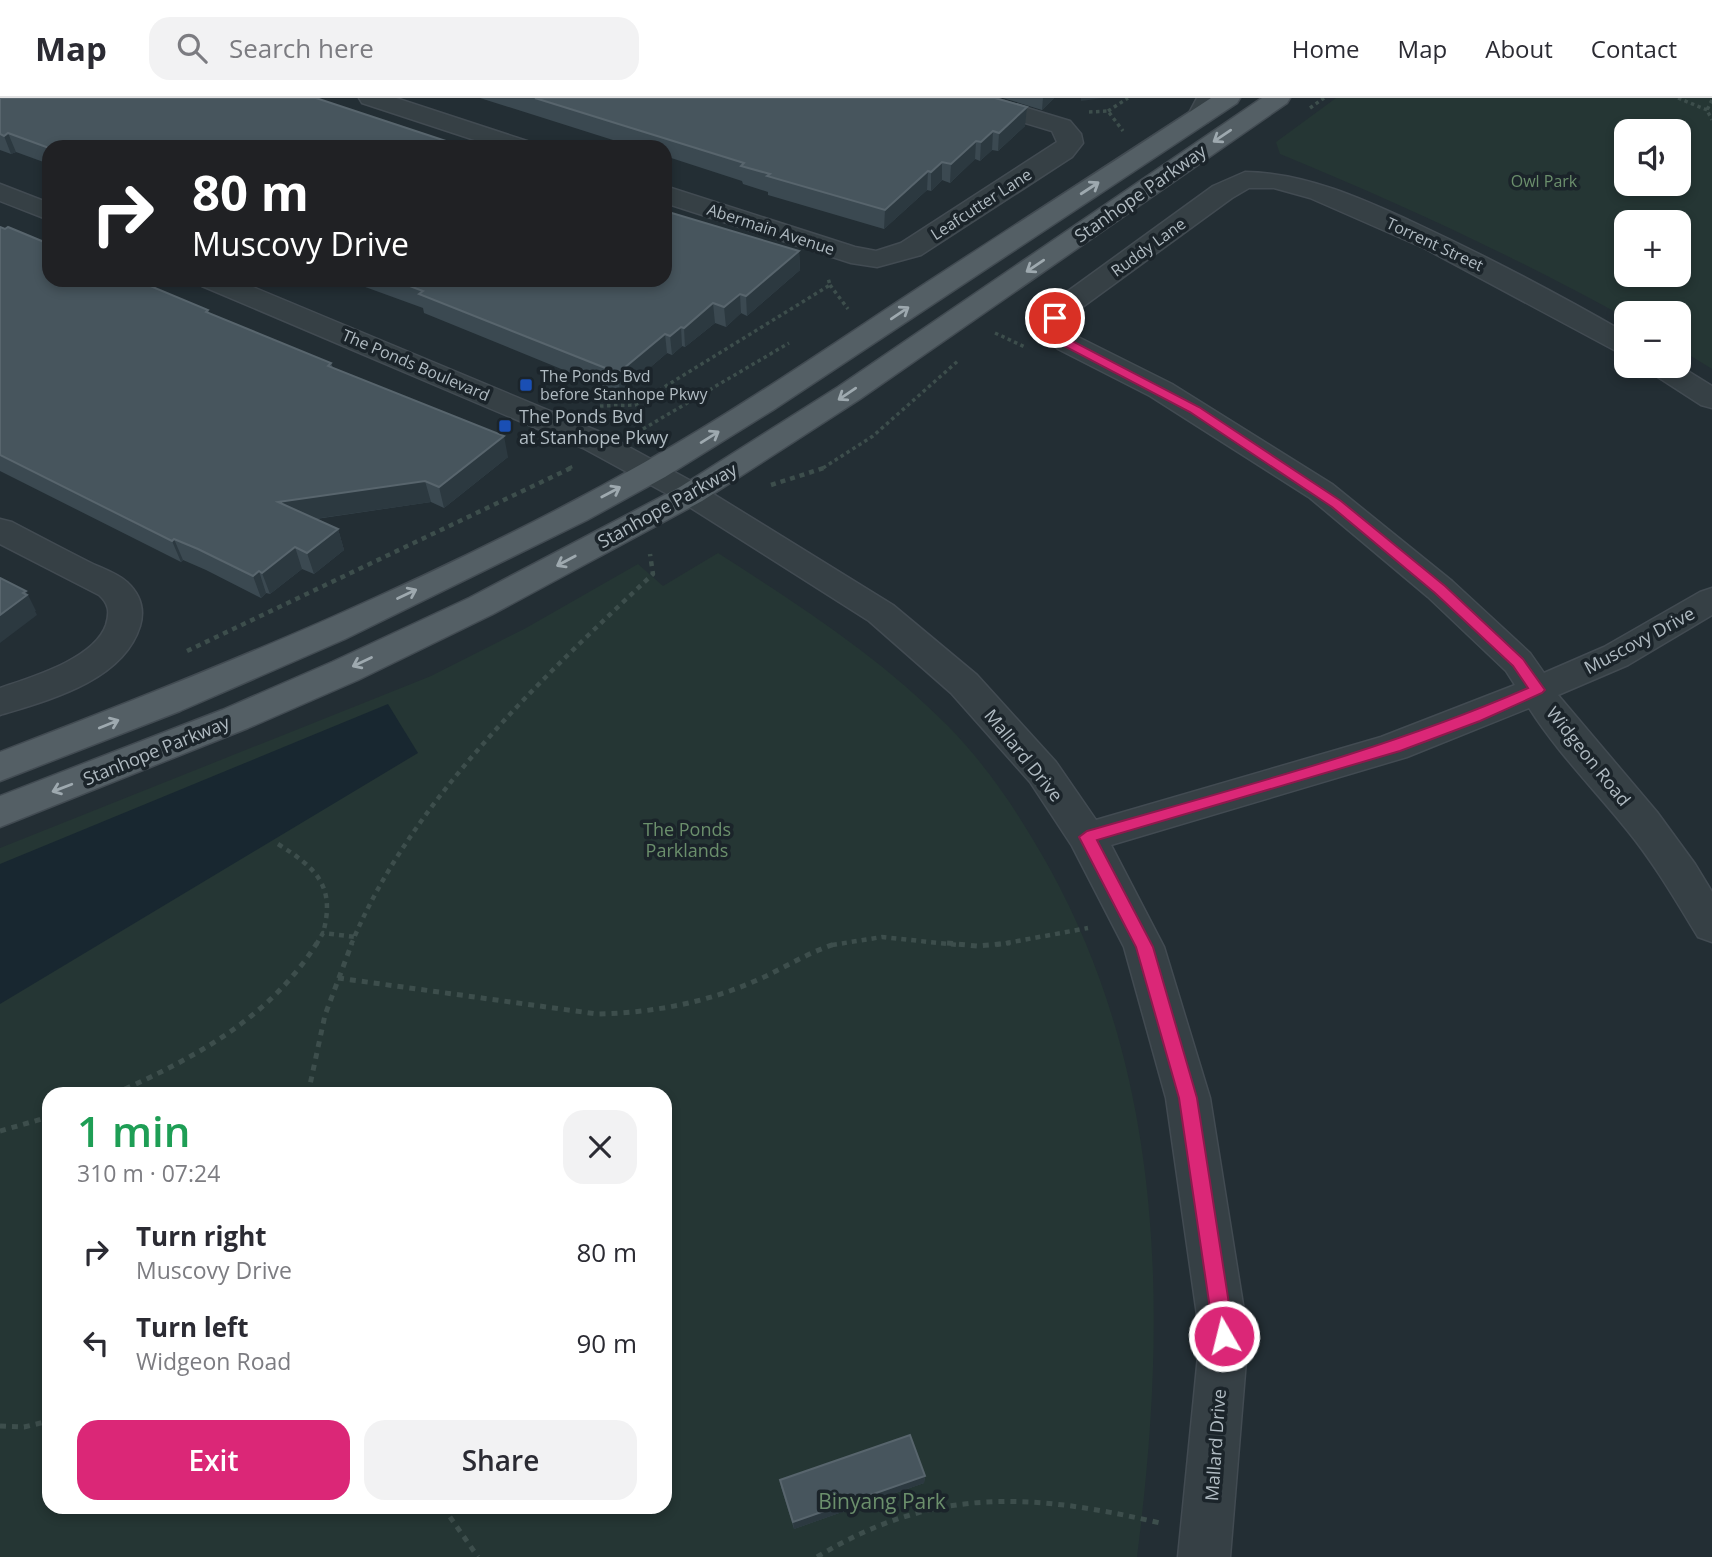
<!DOCTYPE html>
<html lang="en">
<head>
<meta charset="utf-8">
<style>
  body { margin:0; font-family:"Open Sans",sans-serif; background:#f2f2f3; color:#2b2b33; height:100vh; display:flex; flex-direction:column; font-size:26px; white-space:nowrap }
  * { box-sizing:border-box; margin:0 }
  p { font-size:23px; color:#7c7c81 }
  .icon { flex:none; width:38px; height:38px; fill:none; stroke:currentColor; stroke-width:2; stroke-linecap:round; stroke-linejoin:round }
  .map { position:relative; flex:1; overflow:hidden }
  .side { position:absolute; left:42px; top:989px; width:630px; height:427px; display:flex; flex-direction:column; background:#fff; border-radius:21px; box-shadow:0 4px 10px #0003 }
  .side>* { flex:none }
  .top-card { position:absolute; left:42px; top:42px; width:630px; height:147px; border-radius:21px; box-shadow:0 4px 10px #0003; background:#202124; color:#fff; overflow:hidden }
  .fabs { position:absolute; left:1614px; top:21px; display:grid; gap:14px }
  .fabs a { display:grid; place-items:center; width:77px; height:77px; border-radius:14px; background:#fff; box-shadow:0 4px 10px #0003; font-size:35px }
  .pin { position:absolute; display:grid; place-items:center; width:60px; height:60px; color:#fff; margin:-30px; border:4px solid #fff; border-radius:50%; box-shadow:0 2px 7px #0007 }
  .me { position:absolute; width:77px; margin:-38px; rotate:352deg; stroke-linejoin:round; filter:drop-shadow(0 0 5px #0008) }
  .turn { display:flex; align-items:center; gap:24px; height:147px; padding:0 35px; font-size:32px }
  .turn .icon { width:91px; height:91px; stroke-width:2.5 }
  .turn b { display:block; font-size:49px; line-height:60px }
  .round { display:grid; place-items:center; flex:none; width:74px; height:74px; border-radius:21px; background:#f2f2f3 }
  .head { display:flex; align-items:center; justify-content:space-between; height:119px; padding:0 35px }
  h1 { font-size:42px; font-weight:600; line-height:52px; color:#1e9e55 }
  .primary-button { display:flex; gap:14px; margin-top:auto; padding:14px 35px }
  .primary-button a { flex:1; height:80px; border-radius:21px; background:#db2777; color:#fff; font-size:28px; font-weight:600; line-height:80px; text-align:center }
  .primary-button a+a { background:#f2f2f3; color:#2b2b33 }
  ul { padding:0; list-style:none }
  li { display:flex; align-items:center; gap:21px; height:91px; padding:0 35px }
  li div { flex:1 }
  li b { display:block; font-size:26px }
  li em { font-style:normal }
  header { display:flex; align-items:center; gap:42px; box-sizing:border-box; height:98px; padding:0 35px; background:#fff; border-bottom:2px solid #e1e1e2 }
  header strong { font-size:33px }
  nav { display:flex; gap:38px; margin-inline-start:auto; font-size:24px }
  .search { width:490px; height:63px; background:#f2f2f3; display:flex; align-items:center; gap:18px; box-sizing:border-box; padding:0 24px; border-radius:21px; color:#7c7c81; font-size:26px }
  .map>svg:first-child { display:block }
  .green { fill:#253634; fill-rule:evenodd }
  .water { fill:#182730 }
  .lines { fill:none; stroke-linecap:round; stroke-linejoin:round }
  .minor-casing { stroke:#424b52; stroke-width:3 }
  .major-casing { stroke:#424b52; stroke-width:3 }
  .path-far2 { stroke:#3d4e4c; stroke-width:3.5; stroke-dasharray:3.5 3.5; stroke-linecap:butt }
  .path-far1 { stroke:#3d4e4c; stroke-width:4.5; stroke-dasharray:5 5; stroke-linecap:butt }
  .path { stroke:#3d4e4c; stroke-width:5; stroke-dasharray:6 6; stroke-linecap:butt }
  .minor { fill:#364045; fill-rule:evenodd }
  .major { fill:#545f65; fill-rule:evenodd }
  .wall { fill:#3b4951 }
  .shaded-wall { fill:#2c3940 }
  .building { fill:#47555d; stroke:#58656d; stroke-width:2 }
  .oneway { stroke:#9ea9af }
  .route { fill:#db2777; stroke:#8e194d; stroke-width:2 }
  .transit-dot { fill:#1a4fb4; stroke:#1b242a; stroke-width:2.5 }
  .labels { text-anchor:middle; dominant-baseline:central; stroke-width:7; stroke-linejoin:round; paint-order:stroke }
  .far-park-label { font-size:16px; fill:#6b8f6c; stroke:#1b242a }
  .far-street-label { font-size:16px; fill:#b0bbc2; stroke:#1b242a }
  .far-poi-label { font-size:16px; fill:#b0bbc2; stroke:#1b242a; text-anchor:start }
  .street-label { font-size:18px; fill:#b0bbc2; stroke:#1b242a }
  .poi-label { font-size:18px; fill:#b0bbc2; stroke:#1b242a; text-anchor:start }
  .park-label { font-size:18px; fill:#6b8f6c; stroke:#1b242a }
  .near-park-label { font-size:21px; fill:#6b8f6c; stroke:#1b242a }
</style>
</head>
<body>
<header>
<strong>Map</strong>
<div class="search"><svg class="icon" aria-label="search" viewBox="0 0 24 24"><circle cx="10" cy="10" r="6"/><path d="M15 15l6 6"/></svg>Search here</div>
<nav><a>Home</a><a>Map</a><a>About</a><a>Contact</a></nav>
</header>
<div class="map">
<svg width="1712" height="1459" viewBox="0 0 1712 1459">
  <rect width="100%" height="100%" fill="#232e34"/>
  <!-- green -->
  <path class="green" d="M1336,0H1712V271L1678,250V215H1626V220C1514,158 1399,105 1280,56L1276,44ZM1626,33H1678V86H1626ZM1626,124H1678V177H1626Z
    M718,455C799,507 880,559 948,628C990,671 1021,719 1050,771C1167,984 1167,1225 1137,1459H0V750L431,578L526,530L638,466L663,488ZM49,996H665V1409H49Z"/>
  <!-- water -->
  <path class="water" d="M388,606L418,655L0,906V766Z"/>
  <g class="lines">
    <defs>
      <path id="minor" d="M359,0H396L530,44L534,49H496L362,5Z
        M956,0H994L1070,23L1081,36L1083,45L1072,59L921,157L877,169L851,165L665,105V88L855,149L876,153L901,145L1057,44L1052,33L959,5Z
        M1197,0H1221L1208,24L1199,26L1190,24L1187,19Z
        M1245,74C1306,75 1363,101 1417,126C1488,159 1558,196 1626,235V256L1616,253L1424,150L1310,100L1274,90H1249L1232,100L1077,213L1070,227L1071,232L1078,239L1172,286L1332,386L1452,483L1530,555L1544,575L1604,549L1700,494L1712,490V517L1628,567L1558,597L1657,714L1695,766L1712,794V844L1698,839C1676,803 1654,765 1627,732C1594,691 1557,654 1529,610L1407,659L1111,747L1164,849L1210,1000L1248,1238L1230,1459H1178L1200,1238L1166,1000L1124,849L1072,748L1030,684L951,595L869,523L680,403L583,350L202,188L198,182H236L605,336L702,389L893,507L977,577L1056,664L1096,722L1381,639L1515,587L1506,573L1428,499L1310,400L1150,298L1058,251L1044,236L1041,222L1057,201L1213,88Z
        M0,86L49,105V122L0,103Z
        M1678,267L1712,288V310L1701,307L1650,274L1645,268Z
        M0,421L12,424C37,437 63,451 89,464C101,470 117,475 127,484C140,496 145,511 140,528C123,583 49,602 0,617V590C32,579 94,561 106,527C110,514 109,506 99,497L0,446Z"/>
      <path id="major" d="M1211,0H1240L1237,5L773,312L665,379L587,422L345,541L180,613L0,683V654C220,570 440,480 645,364C742,309 833,246 926,185C1021,123 1117,62 1211,0Z
        M1262,0H1290L1287,5L860,301L702,403L493,516L358,582L248,630L0,729V698L222,612L332,564L469,500L680,389L838,289Z"/>
    </defs>
    <!-- minor casing -->
    <use href="#minor" class="minor-casing"/>
    <!-- major casing -->
    <use href="#major" class="major-casing"/>
    <!-- path-far2 -->
    <path class="path-far2" d="M1678,0L1707,12
      M1712,2L1707,12L1712,22
      M1310,10L1324,0
      M1108,13L1128,0
      M1089,14L1108,13L1123,33
      M830,187L848,211
      M995,235L1025,249
      M600,308L635,307L830,187L828,180
      M643,331L789,245
      M569,370L574,368
      M823,370L873,338L959,262"/>
    <!-- path-far1 -->
    <path class="path-far1" d="M771,387L827,369
      M187,553L573,369
      M278,746C316,770 336,788 323,835
      M316,847L323,835L356,839
      M351,847C410,703 542,580 653,476L650,456
      M832,847L882,839L958,847
      M996,847L1088,830"/>
    <!-- path -->
    <path class="path" d="M947,845L977,848L1010,845
      M338,880L597,916C651,915 705,905 755,883C783,871 808,854 838,845
      M114,996C194,960 269,921 317,845
      M308,996L325,917L352,845
      M0,1033L49,1019
      M0,1328L24,1329L49,1323
      M443,1409L478,1459
      M817,1459C934,1388 1032,1395 1160,1425"/>
    <!-- minor -->
    <use href="#minor" class="minor"/>
    <!-- major -->
    <use href="#major" class="major"/>
  </g>
  <!-- wall -->
  <path class="wall" d="M0,0L49,49V66L16,54L11,56L0,52Z
    M480,0H995L1025,28L998,53L992,52L980,63L975,61L950,85L942,82L931,93L927,92L884,131L768,97V94L743,86L742,83L665,58V49H635Z
    M1003,0H1054L1042,12Z
    M0,129L208,212L209,215L331,265L333,270L508,359L444,410L431,404L316,421L338,431L344,452L314,476L302,471L270,496L266,495L261,500L206,472L183,462L181,464L0,373Z
    M799,153L800,172L747,218L741,215L726,229L715,225L685,249L682,248L672,257L667,255L620,295L424,215L423,210L346,182H665Z
    M925,1378L924,1385L794,1431L781,1389L780,1382Z"/>
  <!-- shaded-wall -->
  <path class="shaded-wall" d="M1043,0H1054L1042,12Z
    M1081,0H1103L1081,3Z
    M1027,9L1025,28L998,53L999,35Z
    M993,33L992,52L980,63L981,44Z
    M8,35L16,54L11,56L4,38Z
    M976,43L975,61L950,85L951,66Z
    M942,64V82L931,93V74Z
    M928,73L927,92L884,131L885,112Z
    M799,153L800,172L747,218L746,198Z
    M740,196L741,215L726,229L724,209Z
    M713,205L715,225L685,249L684,230Z
    M681,229L682,248L672,257L670,238Z
    M665,236L667,255L620,295L618,275Z
    M504,338L508,359L444,410L439,389Z
    M425,383L431,404L286,425L278,404Z
    M338,431L344,452L314,476L307,455Z
    M174,441L183,462L181,464L172,443Z
    M295,449L302,471L270,496L262,475Z
    M259,473L266,495L261,500L253,478Z
    M26,493L36,513H35L37,517L0,545V517Z
    M925,1378L924,1385L794,1431L793,1424Z"/>
  <!-- building -->
  <path class="building" d="M0,0H316L464,49L49,50L8,35L4,38L0,36Z
    M535,0H995L1027,9L999,35L993,33L981,44L976,43L951,66L942,64L931,74L928,73L885,112L767,78L770,76L741,68L744,65Z
    M665,113L799,153L746,198L740,196L724,209L713,205L684,230L681,229L670,238L665,236L618,275L419,196L423,193L394,182H665Z
    M0,129L5,131L8,129L49,146V182H136L208,212L206,214L331,265L328,268L504,338L439,389L425,383L278,404L338,431L307,455L295,449L262,475L259,473L253,478L198,451L174,441L172,443L0,357Z
    M0,480L26,493L23,495L27,497L0,517Z
    M910,1337L925,1378L793,1424L780,1382Z"/>
  <!-- one-way arrows -->
  <defs><path id="oneway-shaft" d="M-6 0H5M1.5-3L5.5 0L1.5 3" fill="none" stroke-width="1.6" stroke-linecap="round" stroke-linejoin="round" transform="scale(1.75)"/></defs>
  <g class="oneway">
    <use href="#oneway-shaft" transform="translate(1222 38) rotate(146)"/>
    <use href="#oneway-shaft" transform="translate(1090 90) rotate(-33)"/>
    <use href="#oneway-shaft" transform="translate(1035 168) rotate(146)"/>
    <use href="#oneway-shaft" transform="translate(900 215) rotate(-34)"/>
    <use href="#oneway-shaft" transform="translate(847 296) rotate(146)"/>
    <use href="#oneway-shaft" transform="translate(710 339) rotate(-32)"/>
    <use href="#oneway-shaft" transform="translate(611 394) rotate(-28)"/>
    <use href="#oneway-shaft" transform="translate(566 463) rotate(152)"/>
    <use href="#oneway-shaft" transform="translate(407 496) rotate(-25)"/>
    <use href="#oneway-shaft" transform="translate(362 564) rotate(155)"/>
    <use href="#oneway-shaft" transform="translate(109 626) rotate(-22)"/>
    <use href="#oneway-shaft" transform="translate(62 690) rotate(159)"/>
  </g>
  <!-- route -->
  <path class="route" d="M1051,218H1059L1063,236L1072,243L1199,309L1341,403L1445,488L1523,561L1545,592L1542,595L1480,623L1400,653L1097,742L1153,849L1197,1000L1234,1238L1231,1245L1224,1248L1217,1245L1214,1238L1179,1000L1136,849L1079,739L1087,733C1236,690 1386,652 1528,590L1513,568L1435,495L1332,409L1190,314L1064,248L1053,240L1048,229Z"/>
  <!-- markers -->
  <g class="transit-dot">
    <rect x="519" y="280" width="14" height="14" rx="3.5"/>
    <rect x="498" y="321" width="14" height="14" rx="3.5"/>
  </g>
  <g class="labels">
    <!-- far-park labels -->
    <g class="far-park-label">
      <text x="1544" y="83">Owl Park</text>
    </g>
    <!-- far-street labels -->
    <g class="far-street-label">
      <text transform="translate(981 106) rotate(-33)">Leafcutter Lane</text>
      <text transform="translate(771 131) rotate(18)">Abermain Avenue</text>
      <text transform="translate(1435 146) rotate(25)">Torrent Street</text>
      <text transform="translate(1148 149) rotate(-36)">Ruddy Lane</text>
      <text transform="translate(416 267) rotate(23)">The Ponds Boulevard</text>
    </g>
    <!-- far-poi labels -->
    <g class="far-poi-label">
      <text x="540" y="278">The Ponds Bvd<tspan x="540" dy="18">before Stanhope Pkwy</tspan></text>
    </g>
    <!-- street labels -->
    <g class="street-label">
      <text transform="translate(1140 95) rotate(-35)">Stanhope Parkway</text>
      <text transform="translate(667 407) rotate(-29)">Stanhope Parkway</text>
      <text transform="translate(1639 542) rotate(-28)">Muscovy Drive</text>
      <text transform="translate(156 652) rotate(-22)">Stanhope Parkway</text>
      <text transform="translate(1024 657) rotate(51)">Mallard Drive</text>
      <text transform="translate(1589 658) rotate(51)">Widgeon Road</text>
      <text transform="translate(1215 1347) rotate(-86)">Mallard Drive</text>
    </g>
    <!-- poi labels -->
    <g class="poi-label">
      <text x="519" y="318">The Ponds Bvd<tspan x="519" dy="21">at Stanhope Pkwy</tspan></text>
    </g>
    <!-- park labels -->
    <g class="park-label">
      <text x="687" y="731">The Ponds<tspan x="687" dy="21">Parklands</tspan></text>
    </g>
    <!-- near-park labels -->
    <g class="near-park-label">
      <text x="882" y="1403">Binyang Park</text>
    </g>
  </g>
</svg>
<div class="fabs">
<a><svg class="icon" aria-label="sound" viewBox="0 0 24 24"><path d="M4 9h4l5-4v14l-5-4H4zM17 9q2 3 0 6"/></svg></a>
<a>+</a>
<a>−</a>
</div>
<div class="pin" style="left:1055px;top:220px;background:#d93025"><svg class="icon" aria-label="arrive" viewBox="0 0 24 24"><path d="M6 21V4h12l-3 4 3 4H6"/></svg></div>
<svg class="me" style="left:1224px;top:1238px" viewBox="-20 -20 40 40"><circle r="17" fill="#db2777" stroke="#fff" stroke-width="3"/><path d="M0-11L8 9 0 5-8 9z" fill="#fff"/></svg>
<div class="top-card">
<div class="turn"><svg class="icon" aria-label="right" viewBox="0 0 24 24"><path d="M7 20v-9h11M14 6l5 5-5 5"/></svg><div><b>80 m</b>Muscovy Drive</div></div>
</div>
<section class="side">
<div class="head"><div><h1>1 min</h1><p>310 m · 07:24</p></div><a class="round"><svg class="icon" aria-label="close" viewBox="0 0 24 24"><path d="M6 6l12 12M18 6L6 18"/></svg></a></div>
<ul>
<li><svg class="icon" aria-label="right" viewBox="0 0 24 24"><path d="M7 20v-9h11M14 6l5 5-5 5"/></svg><div><b>Turn right</b><p>Muscovy Drive</p></div><em>80 m</em></li>
<li><svg class="icon" aria-label="left" viewBox="0 0 24 24"><path d="M17 20v-9H6M10 6l-5 5 5 5"/></svg><div><b>Turn left</b><p>Widgeon Road</p></div><em>90 m</em></li>
</ul>
<div class="primary-button"><a>Exit</a><a>Share</a></div>
</section>
</div>
</body>
</html>
